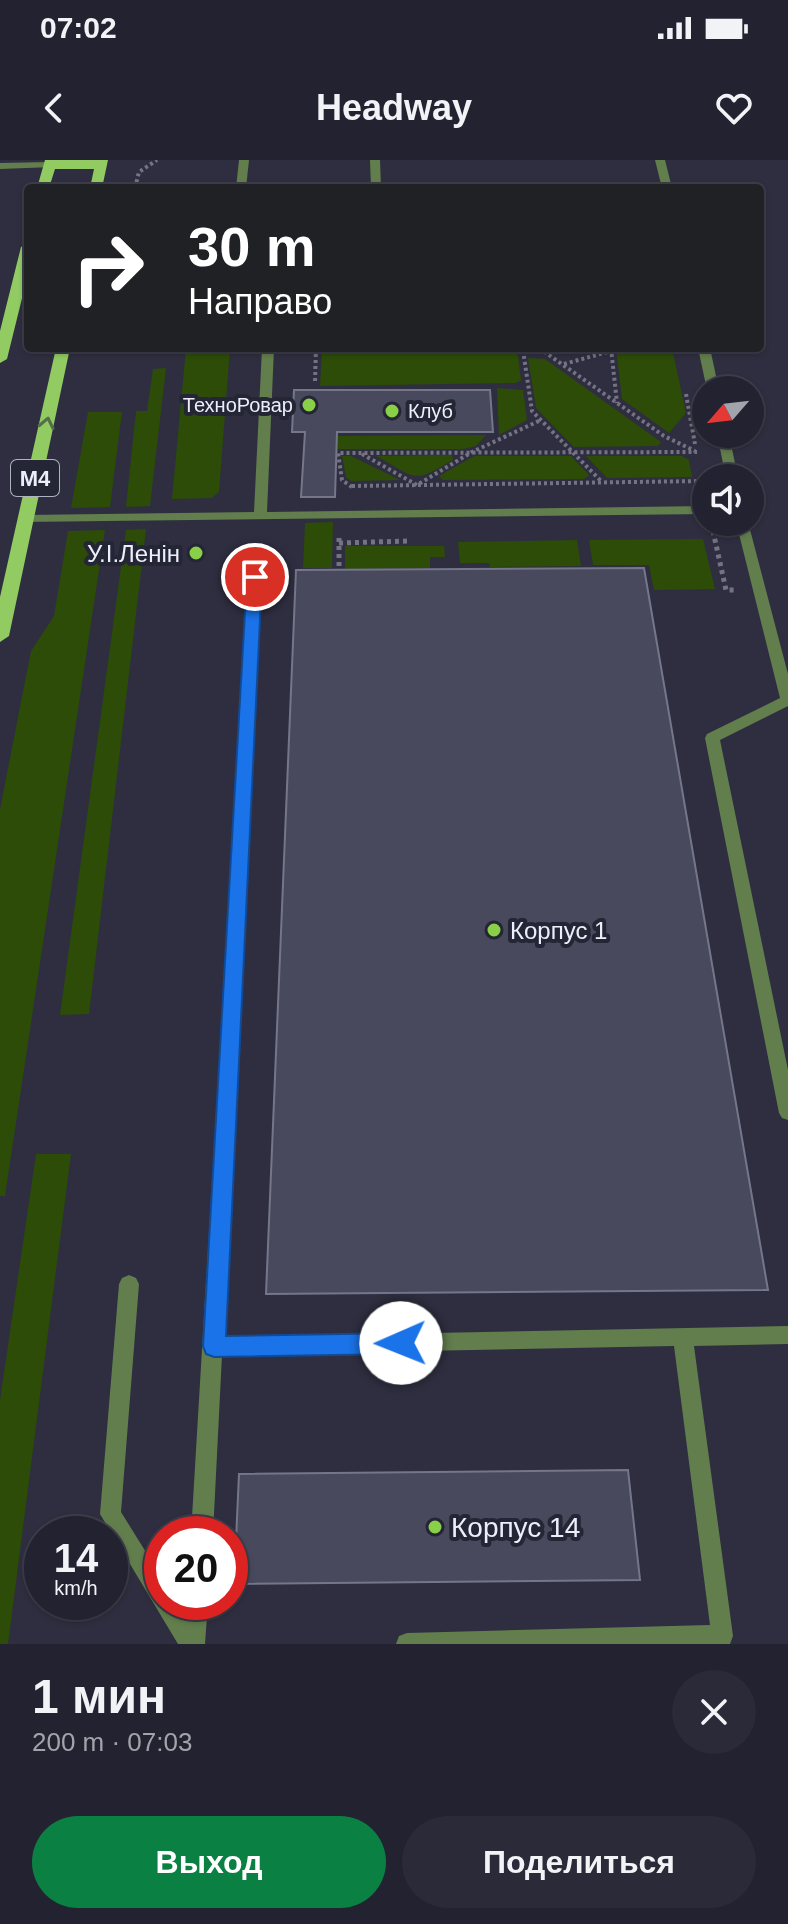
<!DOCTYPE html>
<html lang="ru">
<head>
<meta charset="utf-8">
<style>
  body { margin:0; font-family:Arial,sans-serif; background:#2a2a38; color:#f1f3f6; height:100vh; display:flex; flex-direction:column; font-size:30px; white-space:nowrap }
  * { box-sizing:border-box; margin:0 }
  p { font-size:26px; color:#a2a4ab }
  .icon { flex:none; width:44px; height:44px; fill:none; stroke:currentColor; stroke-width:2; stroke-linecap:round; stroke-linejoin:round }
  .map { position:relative; height:1484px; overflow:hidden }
  .drawer { display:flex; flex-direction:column; background:#222230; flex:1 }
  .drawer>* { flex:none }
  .hud { position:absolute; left:24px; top:24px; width:740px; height:168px; border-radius:8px; box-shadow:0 2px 6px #0004,0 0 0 2px #3f3f4c; background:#202124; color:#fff; overflow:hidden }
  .needle { width:52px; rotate:242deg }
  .fabs { position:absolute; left:692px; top:216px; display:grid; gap:16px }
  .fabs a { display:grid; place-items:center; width:72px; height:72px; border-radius:50%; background:#222230; box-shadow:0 2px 6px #0004,0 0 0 2px #3f3f4c; font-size:40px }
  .speed { position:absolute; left:24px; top:1356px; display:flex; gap:16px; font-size:40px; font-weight:700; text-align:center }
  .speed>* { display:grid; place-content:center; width:104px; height:104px; border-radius:50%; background:#222230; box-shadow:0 2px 6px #0004,0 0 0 2px #3f3f4c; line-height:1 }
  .speed small { font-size:20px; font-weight:400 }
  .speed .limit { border:12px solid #d22; background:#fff; color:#111 }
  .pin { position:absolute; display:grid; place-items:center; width:68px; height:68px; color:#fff; margin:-34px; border:4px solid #fff; border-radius:50%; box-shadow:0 2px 8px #0007 }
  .me { position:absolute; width:88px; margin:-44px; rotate:269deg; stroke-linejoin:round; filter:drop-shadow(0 0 6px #0008) }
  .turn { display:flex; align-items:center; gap:28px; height:168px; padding:0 32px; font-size:36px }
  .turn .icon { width:104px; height:104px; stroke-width:2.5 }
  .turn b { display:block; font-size:56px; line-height:68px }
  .round { display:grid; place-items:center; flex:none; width:84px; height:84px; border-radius:42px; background:#2a2a38 }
  .overview { display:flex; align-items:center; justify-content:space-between; height:136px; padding:0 32px }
  h1 { font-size:48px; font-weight:700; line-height:60px }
  .primary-button { display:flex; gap:16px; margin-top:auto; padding:16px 32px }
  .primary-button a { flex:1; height:92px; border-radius:48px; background:#0b8043; color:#fff; font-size:32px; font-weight:700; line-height:92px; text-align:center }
  .primary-button a+a { background:#2a2a38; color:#f1f3f6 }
  .status { display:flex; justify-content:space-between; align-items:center; height:56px; padding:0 40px; background:#222230; direction:ltr }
  .status svg { height:22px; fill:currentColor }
  header { display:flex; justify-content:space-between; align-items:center; height:104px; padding:0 32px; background:#222230; font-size:36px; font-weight:700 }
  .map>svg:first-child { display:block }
  .green { fill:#2c4c08 }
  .building { fill:#48495c; stroke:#74768a; stroke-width:2 }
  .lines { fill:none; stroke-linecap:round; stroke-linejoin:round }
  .path-far1 { stroke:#737383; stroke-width:4; stroke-dasharray:3 3; stroke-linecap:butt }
  .path { stroke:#737383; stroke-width:5; stroke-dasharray:4 4; stroke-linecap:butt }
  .service { fill:#627e4d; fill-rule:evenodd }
  .minor { fill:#627e4d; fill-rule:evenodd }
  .primary { fill:#91cb62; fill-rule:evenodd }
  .oneway { stroke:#557049 }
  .route { fill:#1a73e8; stroke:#114b97; stroke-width:2 }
  .poi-dot { fill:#89cf48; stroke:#242535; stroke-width:3 }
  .labels { text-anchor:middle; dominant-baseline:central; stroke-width:8; stroke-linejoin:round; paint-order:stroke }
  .far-poi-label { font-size:20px; fill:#edeefa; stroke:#242535; text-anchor:end }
  .shield { fill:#242535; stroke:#b1b2bf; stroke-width:2 }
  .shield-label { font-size:22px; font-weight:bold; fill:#edeefa }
  .poi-label { font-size:24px; fill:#edeefa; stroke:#242535; text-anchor:end }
  .near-poi-label { font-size:28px; fill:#edeefa; stroke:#242535; text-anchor:start }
</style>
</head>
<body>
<div class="status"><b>07:02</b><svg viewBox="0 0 49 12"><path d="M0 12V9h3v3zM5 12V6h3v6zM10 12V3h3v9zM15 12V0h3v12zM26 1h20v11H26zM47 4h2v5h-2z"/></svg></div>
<header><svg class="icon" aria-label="back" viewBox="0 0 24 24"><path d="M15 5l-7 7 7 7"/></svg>Headway<svg class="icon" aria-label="heart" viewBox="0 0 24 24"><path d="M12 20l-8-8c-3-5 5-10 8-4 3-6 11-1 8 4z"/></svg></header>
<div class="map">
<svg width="788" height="1484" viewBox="0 0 788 1484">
  <rect width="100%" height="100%" fill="#2e2e40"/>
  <!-- green -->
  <path class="green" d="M186,188H230L219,332L212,338L172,339Z
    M322,188H435L513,192L518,195L521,221L515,223L320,226Z
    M616,188H672L686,253L669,273L622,239Z
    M528,198L545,199L661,282L658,286L574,287L536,248Z
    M166,208L150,346L126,347L136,251H147L153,209Z
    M497,228L523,230L527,260L499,275Z
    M88,252H122L110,347L71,348Z
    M486,275L476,286L463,289H338L337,276Z
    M452,295L453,300C411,325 417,318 376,296Z
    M342,296H351L400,320L351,321L346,317Z
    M474,296H571L589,315L584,319L443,320L439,316Z
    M586,296H682L689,300L692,317L607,318Z
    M333,362L332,408H303L305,363Z
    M146,369L89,854L60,855L126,370Z
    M105,370L5,1036H0V649L31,491L54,456L68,371Z
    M703,379L715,429L654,430L649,405H593L589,380Z
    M577,380L581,406L490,407L489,403H460L458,382Z
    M345,386H444L445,397H430V408L345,409Z
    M36,994H71L8,1484H0V1240Z"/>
  <!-- building -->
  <path class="building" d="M294,230H490L493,272H337L335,337H301L305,272H292Z
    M644,408L768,1130L266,1134L296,410Z
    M628,1310L640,1420L234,1424L239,1314Z"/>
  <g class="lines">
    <!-- path-far1 -->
    <path class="path-far1" d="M121,25L136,24
      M135,28L139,12L157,0
      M491,188L542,191
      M539,188L664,276L695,291
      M611,188L617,243
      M523,190L532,251L602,322
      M564,204L611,191
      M315,221L316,188
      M686,234L695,284
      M362,294L417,325L472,292L541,260
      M352,326L703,321L702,317
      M352,327L342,320L338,293L697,292"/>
    <!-- path -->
    <path class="path" d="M713,371L726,430H735
      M339,378V407
      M339,383L410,381"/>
    <!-- service -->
    <path class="service" d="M239,0H249L246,28H236Z
      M370,0H380L381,28H371Z
      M655,0H665L672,28H662Z
      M262,188H274L267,352L706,346V354L21,362L20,359L26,355L254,352Z
      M698,188H710L719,230H707Z
      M717,274H729L738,318H726Z
      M736,362H748L788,514V546L720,580L788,910V960L782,958L779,953L705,578L707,574L780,538Z
      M255,413L262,417L223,1177L788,1166V1184L694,1186L733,1476L730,1484H396L399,1476L407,1473L710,1465L674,1186L222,1195L213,1374H191L248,417Z
      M129,1115L136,1118L139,1124L121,1352L162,1418V1442H177L185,1455L186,1442H208L205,1484H178L100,1354L119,1124L122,1118Z"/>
    <!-- minor -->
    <path class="minor" d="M49,2L53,3V7L0,9V3Z"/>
    <!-- primary -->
    <path class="primary" d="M45,0H108L102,28H90L94,9H55L49,28H37Z
      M28,83V114L7,199L0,203V171L21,87Z
      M56,188H70L9,476L0,482V437Z"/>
  </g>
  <!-- one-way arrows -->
  <defs><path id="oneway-chevron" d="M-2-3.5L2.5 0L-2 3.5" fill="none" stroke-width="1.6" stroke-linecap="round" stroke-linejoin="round" transform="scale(2)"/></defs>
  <use class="oneway" href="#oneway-chevron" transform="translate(47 263) rotate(-78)"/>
  <!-- route -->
  <path class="route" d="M255,413L262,417L226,1176L401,1173L409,1176L413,1183L409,1190L401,1194L214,1197L206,1194L203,1186L247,417Z"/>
  <!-- markers -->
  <g class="poi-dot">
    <circle cx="309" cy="245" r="8"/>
    <circle cx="392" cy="251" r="8"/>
    <circle cx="196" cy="393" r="8"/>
    <circle cx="494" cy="770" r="8"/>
    <circle cx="435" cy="1367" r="8"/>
  </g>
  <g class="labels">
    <!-- far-poi labels -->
    <g class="far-poi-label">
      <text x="293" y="245">ТехноРовар</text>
      <text x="408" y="251" text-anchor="start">Клуб</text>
    </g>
    <!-- shield labels -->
    <rect class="shield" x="11" y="300" width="48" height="36" rx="6"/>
    <g class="shield-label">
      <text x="35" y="318">М4</text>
    </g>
    <!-- poi labels -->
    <g class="poi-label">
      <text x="180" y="393">У.І.Ленін</text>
      <text x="510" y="770" text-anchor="start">Корпус 1</text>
    </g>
    <!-- near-poi labels -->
    <g class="near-poi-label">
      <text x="451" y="1367">Корпус 14</text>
    </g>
  </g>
</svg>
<div class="fabs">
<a><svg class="needle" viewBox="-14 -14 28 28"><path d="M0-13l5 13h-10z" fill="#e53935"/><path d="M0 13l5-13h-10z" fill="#a2a4ab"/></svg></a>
<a><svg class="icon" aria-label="sound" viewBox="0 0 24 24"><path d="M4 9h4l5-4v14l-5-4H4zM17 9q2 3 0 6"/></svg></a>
</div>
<div class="speed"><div>14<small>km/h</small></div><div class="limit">20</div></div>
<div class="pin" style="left:255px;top:417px;background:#d93025"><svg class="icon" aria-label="arrive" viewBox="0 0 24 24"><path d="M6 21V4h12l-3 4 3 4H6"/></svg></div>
<svg class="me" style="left:401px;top:1183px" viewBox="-20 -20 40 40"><circle r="19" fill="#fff"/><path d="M0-13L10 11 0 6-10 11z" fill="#1a73e8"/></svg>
<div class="hud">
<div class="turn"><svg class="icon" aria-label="right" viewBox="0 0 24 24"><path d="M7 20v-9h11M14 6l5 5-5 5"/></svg><div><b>30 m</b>Направо</div></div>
</div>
</div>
<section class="drawer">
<div class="overview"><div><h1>1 мин</h1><p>200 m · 07:03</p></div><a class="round"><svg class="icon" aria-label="close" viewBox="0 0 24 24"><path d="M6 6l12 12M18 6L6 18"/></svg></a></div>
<div class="primary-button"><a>Выход</a><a>Поделиться</a></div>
</section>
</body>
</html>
